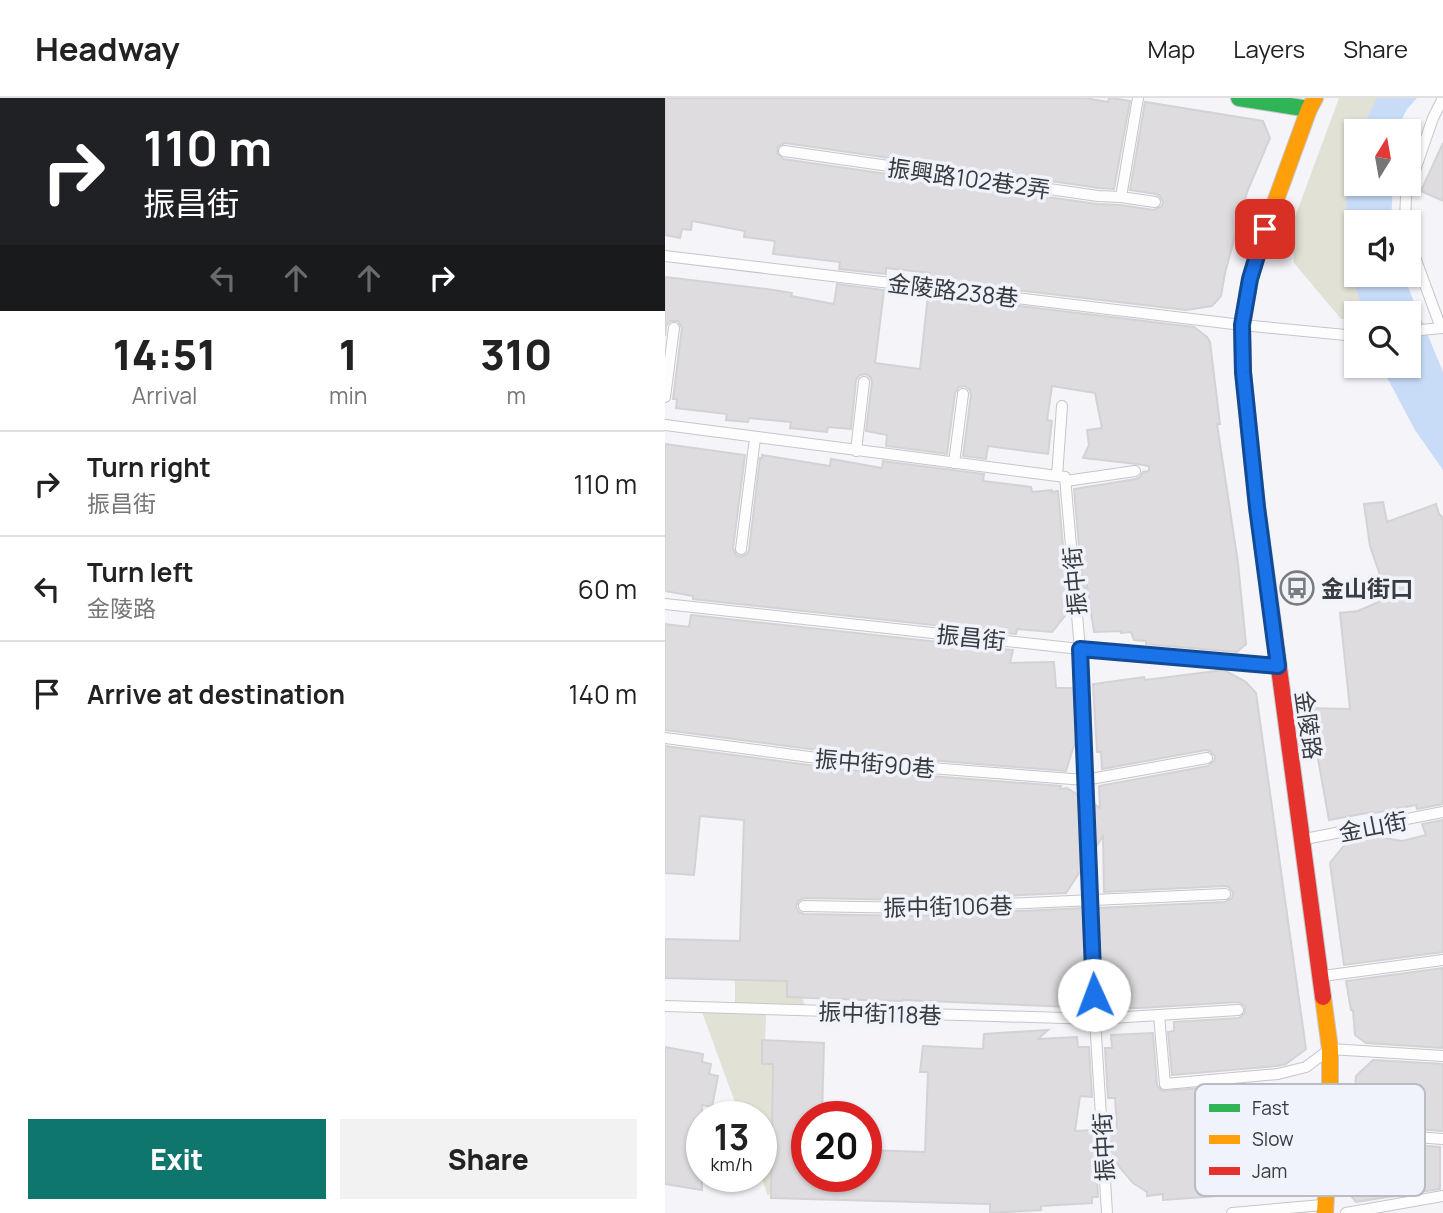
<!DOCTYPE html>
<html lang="en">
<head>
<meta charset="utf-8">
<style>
  body { margin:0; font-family:Manrope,"Noto Sans TC",sans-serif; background:#f2f2f2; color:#222; height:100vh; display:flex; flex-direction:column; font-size:26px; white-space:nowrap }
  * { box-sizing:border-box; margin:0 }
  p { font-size:23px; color:#767676 }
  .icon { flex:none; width:38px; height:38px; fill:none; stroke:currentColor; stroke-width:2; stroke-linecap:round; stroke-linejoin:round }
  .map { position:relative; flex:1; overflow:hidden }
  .details { display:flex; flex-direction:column; background:#fff; width:665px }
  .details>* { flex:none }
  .top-card { background:#202124; color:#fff; overflow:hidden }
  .needle { width:46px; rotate:11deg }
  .controls { position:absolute; left:679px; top:21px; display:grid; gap:14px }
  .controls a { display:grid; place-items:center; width:77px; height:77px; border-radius:0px; background:#fff; box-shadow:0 2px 5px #0004; font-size:35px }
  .speed { position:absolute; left:21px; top:1003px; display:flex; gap:14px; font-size:35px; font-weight:700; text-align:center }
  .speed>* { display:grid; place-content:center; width:91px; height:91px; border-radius:50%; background:#fff; box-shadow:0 2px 5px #0004; line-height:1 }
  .speed small { font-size:18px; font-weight:400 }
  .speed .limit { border:10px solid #d22; background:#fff; color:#111 }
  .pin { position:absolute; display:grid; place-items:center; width:60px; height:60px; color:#fff; margin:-30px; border-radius:14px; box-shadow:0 4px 10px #0006 }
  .me { position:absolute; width:77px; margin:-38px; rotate:358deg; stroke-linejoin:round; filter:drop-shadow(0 0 5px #0008) }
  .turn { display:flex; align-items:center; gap:24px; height:147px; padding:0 28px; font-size:32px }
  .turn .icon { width:91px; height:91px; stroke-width:2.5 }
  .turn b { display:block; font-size:49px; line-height:60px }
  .lanes { display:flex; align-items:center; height:66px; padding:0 28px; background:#0003; justify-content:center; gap:35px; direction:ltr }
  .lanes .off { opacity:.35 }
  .eta { display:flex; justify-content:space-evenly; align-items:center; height:119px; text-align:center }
  .eta b { font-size:42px; font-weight:800; line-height:49px }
  .action { display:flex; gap:14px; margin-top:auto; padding:14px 28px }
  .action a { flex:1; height:80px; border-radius:0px; background:#0f766e; color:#fff; font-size:28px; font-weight:800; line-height:80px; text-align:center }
  .action a+a { background:#f2f2f2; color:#222 }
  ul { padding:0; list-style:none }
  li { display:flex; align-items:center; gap:21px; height:105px; padding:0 28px; border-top:2px solid #e0e0e0 }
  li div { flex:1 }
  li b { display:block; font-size:26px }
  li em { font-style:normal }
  header { display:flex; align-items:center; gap:42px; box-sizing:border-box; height:98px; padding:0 35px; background:#fff; border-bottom:2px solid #e0e0e0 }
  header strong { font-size:33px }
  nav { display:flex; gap:38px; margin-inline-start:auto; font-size:24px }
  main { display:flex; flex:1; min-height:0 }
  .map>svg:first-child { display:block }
  .green { fill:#e1e2d5 }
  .water { fill:#c8dcf8 }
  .building { fill:#dedcdf; stroke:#d3d2d5; stroke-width:2 }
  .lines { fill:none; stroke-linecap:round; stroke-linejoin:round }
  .lane-casing { stroke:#c6c6ca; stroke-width:12 }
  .fast-casing { stroke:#c6c6ca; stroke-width:18 }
  .slow-casing { stroke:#c6c6ca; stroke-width:18 }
  .jam-casing { stroke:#c6c6ca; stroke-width:18 }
  .lane { stroke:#fdfdfe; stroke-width:10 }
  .fast { stroke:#30b455; stroke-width:16 }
  .slow { stroke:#ff9f0a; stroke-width:16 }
  .jam { stroke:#e5322d; stroke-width:16 }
  .route-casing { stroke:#114b97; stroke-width:18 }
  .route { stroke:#1a73e8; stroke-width:12 }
  .labels { text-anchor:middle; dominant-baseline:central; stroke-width:7; stroke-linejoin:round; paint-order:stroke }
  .street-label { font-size:23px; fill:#3a3b3e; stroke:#f1f3fc }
  .poi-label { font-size:23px; font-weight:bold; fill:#3a3b3e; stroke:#f1f3fc; text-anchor:start }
  .key { fill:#f1f3fc; stroke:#babcc3; stroke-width:2 }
  .key-label { font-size:19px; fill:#3a3b3e }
</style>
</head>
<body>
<header>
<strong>Headway</strong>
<nav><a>Map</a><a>Layers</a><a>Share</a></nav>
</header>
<main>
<section class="details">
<div class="top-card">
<div class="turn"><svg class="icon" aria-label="right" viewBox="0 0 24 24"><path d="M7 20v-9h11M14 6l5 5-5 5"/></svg><div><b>110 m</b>振昌街</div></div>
<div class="lanes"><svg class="icon off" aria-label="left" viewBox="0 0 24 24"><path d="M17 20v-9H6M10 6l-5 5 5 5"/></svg><svg class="icon off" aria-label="ahead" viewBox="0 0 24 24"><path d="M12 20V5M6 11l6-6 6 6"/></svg><svg class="icon off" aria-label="ahead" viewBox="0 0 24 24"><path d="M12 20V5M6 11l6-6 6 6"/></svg><svg class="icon" aria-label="right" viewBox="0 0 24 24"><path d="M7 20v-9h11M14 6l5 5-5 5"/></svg></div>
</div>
<div class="eta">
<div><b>14:51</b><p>Arrival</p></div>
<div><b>1</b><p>min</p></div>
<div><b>310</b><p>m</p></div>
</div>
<ul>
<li><svg class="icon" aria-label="right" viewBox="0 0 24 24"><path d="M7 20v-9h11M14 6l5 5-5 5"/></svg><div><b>Turn right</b><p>振昌街</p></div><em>110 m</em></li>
<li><svg class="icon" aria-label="left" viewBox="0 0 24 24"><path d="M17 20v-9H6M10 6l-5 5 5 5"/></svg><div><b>Turn left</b><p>金陵路</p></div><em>60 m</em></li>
<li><svg class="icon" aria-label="arrive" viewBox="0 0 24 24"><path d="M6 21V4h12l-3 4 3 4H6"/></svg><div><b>Arrive at destination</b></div><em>140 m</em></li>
</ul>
<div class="action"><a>Exit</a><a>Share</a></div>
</section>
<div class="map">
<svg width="778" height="1115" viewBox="0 0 778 1115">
  <rect width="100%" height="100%" fill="#f4f4f9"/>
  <!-- green -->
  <path class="green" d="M674,0H720L704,33H691V177L713,215H691V221H676L629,165L627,127Z
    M70,875L129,876L141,911L70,908Z
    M37,914L101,916L100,946L115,947L112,1085L103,1098L96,1078V1018H75Z"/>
  <!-- water -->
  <path class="water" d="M712,0H752L742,11L731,33H696Z
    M691,51V86H728L726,124H691V177H738L778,274V372L750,332L716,268H744V215H699L686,174L681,96Z"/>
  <!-- building -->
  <path class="building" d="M0,0H420L443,4L444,0H446L465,3L449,91L434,90L120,45L113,48L112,55L118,61L432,106L455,107L489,112L497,108L498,104L495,98L491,96L465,92L480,4L598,23L605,40L582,94L560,175L556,198L547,208L521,212L265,182V175L221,170V176L174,171L175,164L108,156L110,143L79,139L80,133L27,123L26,132L17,131L15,140L0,137Z
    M778,45V103L756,93Z
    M0,179L102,191L127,195L126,198L169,206L172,186L219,192L210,265L255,271L263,197L529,229L542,239L545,244L555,326H552L573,465L581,546L572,554L481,546V543L469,542L466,534L456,535V533L429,534L422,488L418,494L409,391L471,381L475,379L478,374L484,373V368L472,366L418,360L424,347L422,332L437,330L430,295L387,288L382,322L387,323L383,356L323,348L321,361L298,358L306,297L305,292L300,288L294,289L290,295L282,356L221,348L222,337L201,333L207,284L206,280L201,276L195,277L191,282L186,331L163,329L162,334L125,330L126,324L84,320L83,324L61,322L62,316L11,310L12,301H8L17,230L13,223H5L1,228L0,238Z
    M0,346L80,357L68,450L71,457L76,459L82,456L84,452L95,360H97V357L165,368L166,361L217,370L218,363L319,376L318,383L366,389L367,394L387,392V394L393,393L404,513L387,534L352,531L351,536L28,501V498L0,493Z
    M718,404L722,424L771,406L774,416L778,420V706L752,711L751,707L705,716L707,714L664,722L648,633H647L644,610L685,611L675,515L693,513L723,500L705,448L699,406Z
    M26,517L348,552L345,565L389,564L391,590H409L411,641L401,673L176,655L0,632V526L24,529Z
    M559,572L581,584L591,595L641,951L621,966L612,968L507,977L503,934L509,933V924L574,920L580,915V908L573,904L475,910H445L443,873L436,879L433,810L560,804L567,800L568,795L564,789L560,788L439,794L438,738L431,749L429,706L435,710L434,688L543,668L549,663L550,658L545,653L541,652L437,671L436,654H432L428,586L479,579L480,582Z
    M0,648L174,671L396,688L395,691L402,690L413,697L416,772L401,795L250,802L139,800L133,803L131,809L134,814L139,816L250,818L418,810L421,894L406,909L238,902L237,903L199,902L122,899V883L0,880V841L75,843L79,722L35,718L29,777L0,775Z
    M778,722V854L679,867L665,765L685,740L703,737L737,743L761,737L757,726Z
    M778,870V950L701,945L690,937L688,912H686L681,883Z
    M383,932L373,941L412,939L413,949H424L427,999L415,998L410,1033L429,1032L433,1099H427V1105L376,1108V1112L325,1115V1106L106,1100L108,966H97V942L159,945L157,1018H142V1078H201V1052L260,1054L263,974H255L258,948L318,951L319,936Z
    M488,935L492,987L497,993L595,986L585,993L642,989L639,1060L636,1084L625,1093L498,1102V1096L482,1098V1094L468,1085L446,1059L445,1031L452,1030L450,1000H443L440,950H447L446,937Z
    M0,949L38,956L37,964L46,966L44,976L53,978L47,1009L37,1007V1092L0,1086Z
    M708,962L778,966V1033L696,1027L688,1019L691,978Z
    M711,1044L775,1049V1091L691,1104L681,1092L687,1048L717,1050Z"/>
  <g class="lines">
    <defs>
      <path id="lane" d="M119,53L433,98L456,99L490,104
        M456,99L473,0
        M740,124L741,98L768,20L778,0
        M744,143L776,230
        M0,158L577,227L691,238
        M744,233L778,230
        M0,299L9,230
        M0,327L400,379L415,551L430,921L442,1115
        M191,353L199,284
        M289,365L298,296
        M392,378L397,308
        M401,383L470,373
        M76,451L90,340
        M0,506L415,551L610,568
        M0,640L175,663L420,682L542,660
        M640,741L778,714
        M139,808L250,810L560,796
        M658,878L778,862
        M0,908L430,921L573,912
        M494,917L500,986L613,976L641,969L665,951L778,958
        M666,1033L778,1041
        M567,1115L657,1107
        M681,1115L778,1098"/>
      <path id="fast" d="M574,0L644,11"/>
      <path id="slow" d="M605,503L592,409L578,274L577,227L585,181L600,132L644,11L650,0
        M658,899L665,951V1033L660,1115"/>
      <path id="jam" d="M605,503L658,899"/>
    </defs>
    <!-- lane casing -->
    <use href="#lane" class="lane-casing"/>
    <!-- fast casing -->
    <use href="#fast" class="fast-casing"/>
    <!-- slow casing -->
    <use href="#slow" class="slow-casing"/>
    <!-- jam casing -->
    <use href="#jam" class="jam-casing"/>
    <!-- lane -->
    <use href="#lane" class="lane"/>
    <!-- fast -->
    <use href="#fast" class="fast"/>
    <!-- slow -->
    <use href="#slow" class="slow"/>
    <!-- jam -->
    <use href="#jam" class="jam"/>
  </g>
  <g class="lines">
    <defs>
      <path id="route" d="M429,897L415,551L613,568L592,409L578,274L577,227L585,181L600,131"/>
    </defs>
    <!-- route casing -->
    <use href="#route" class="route-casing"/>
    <!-- route -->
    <use href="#route" class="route"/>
  </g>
  <!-- icons -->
  <defs>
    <symbol id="bus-ring" viewBox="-11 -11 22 22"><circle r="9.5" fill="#f1f3fc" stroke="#7b7c7f" stroke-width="1.5"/><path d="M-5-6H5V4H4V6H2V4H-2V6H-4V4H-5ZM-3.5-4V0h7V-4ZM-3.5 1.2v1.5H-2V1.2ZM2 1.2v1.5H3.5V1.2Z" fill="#7b7c7f"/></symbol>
  </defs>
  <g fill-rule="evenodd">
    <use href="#bus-ring" x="613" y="471" width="38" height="38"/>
  </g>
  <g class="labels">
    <!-- street labels -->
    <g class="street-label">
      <text transform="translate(304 80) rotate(8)">振興路102巷2弄</text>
      <text transform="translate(288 192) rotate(7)">金陵路238巷</text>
      <text transform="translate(409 483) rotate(-95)">振中街</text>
      <text transform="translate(306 539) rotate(6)">振昌街</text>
      <text transform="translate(644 627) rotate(82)">金陵路</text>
      <text transform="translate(210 665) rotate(5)">振中街90巷</text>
      <text transform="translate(708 728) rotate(-11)">金山街</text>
      <text transform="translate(283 808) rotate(-1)">振中街106巷</text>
      <text transform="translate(215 915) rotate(2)">振中街118巷</text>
      <text transform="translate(438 1049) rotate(-93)">振中街</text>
    </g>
    <!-- poi labels -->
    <g class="poi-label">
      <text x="656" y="490">金山街口</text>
    </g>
  </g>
  <!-- legend -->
  <rect x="530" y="986" width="230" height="112" rx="10" class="key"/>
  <rect x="544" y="1006" width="31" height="8" fill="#30b455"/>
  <rect x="544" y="1037" width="31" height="9" fill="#ff9f0a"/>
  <rect x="544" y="1069" width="31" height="8" fill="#e5322d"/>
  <g class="key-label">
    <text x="587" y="1017">Fast</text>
    <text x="587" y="1048">Slow</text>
    <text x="587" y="1080">Jam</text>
  </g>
</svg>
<div class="controls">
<a><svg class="needle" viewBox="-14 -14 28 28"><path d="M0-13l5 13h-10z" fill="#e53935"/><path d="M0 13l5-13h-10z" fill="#767676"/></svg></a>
<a><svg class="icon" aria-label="sound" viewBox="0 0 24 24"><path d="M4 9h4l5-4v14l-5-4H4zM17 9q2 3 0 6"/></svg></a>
<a><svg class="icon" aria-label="search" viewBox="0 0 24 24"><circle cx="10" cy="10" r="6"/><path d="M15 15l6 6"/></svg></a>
</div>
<div class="speed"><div>13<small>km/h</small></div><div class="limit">20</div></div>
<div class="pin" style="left:600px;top:131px;background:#d93025"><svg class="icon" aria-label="arrive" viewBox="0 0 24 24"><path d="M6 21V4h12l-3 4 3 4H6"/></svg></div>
<svg class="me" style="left:429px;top:897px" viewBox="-20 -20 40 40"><circle r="19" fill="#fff"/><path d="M0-13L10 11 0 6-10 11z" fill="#1a73e8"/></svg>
</div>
</main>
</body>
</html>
